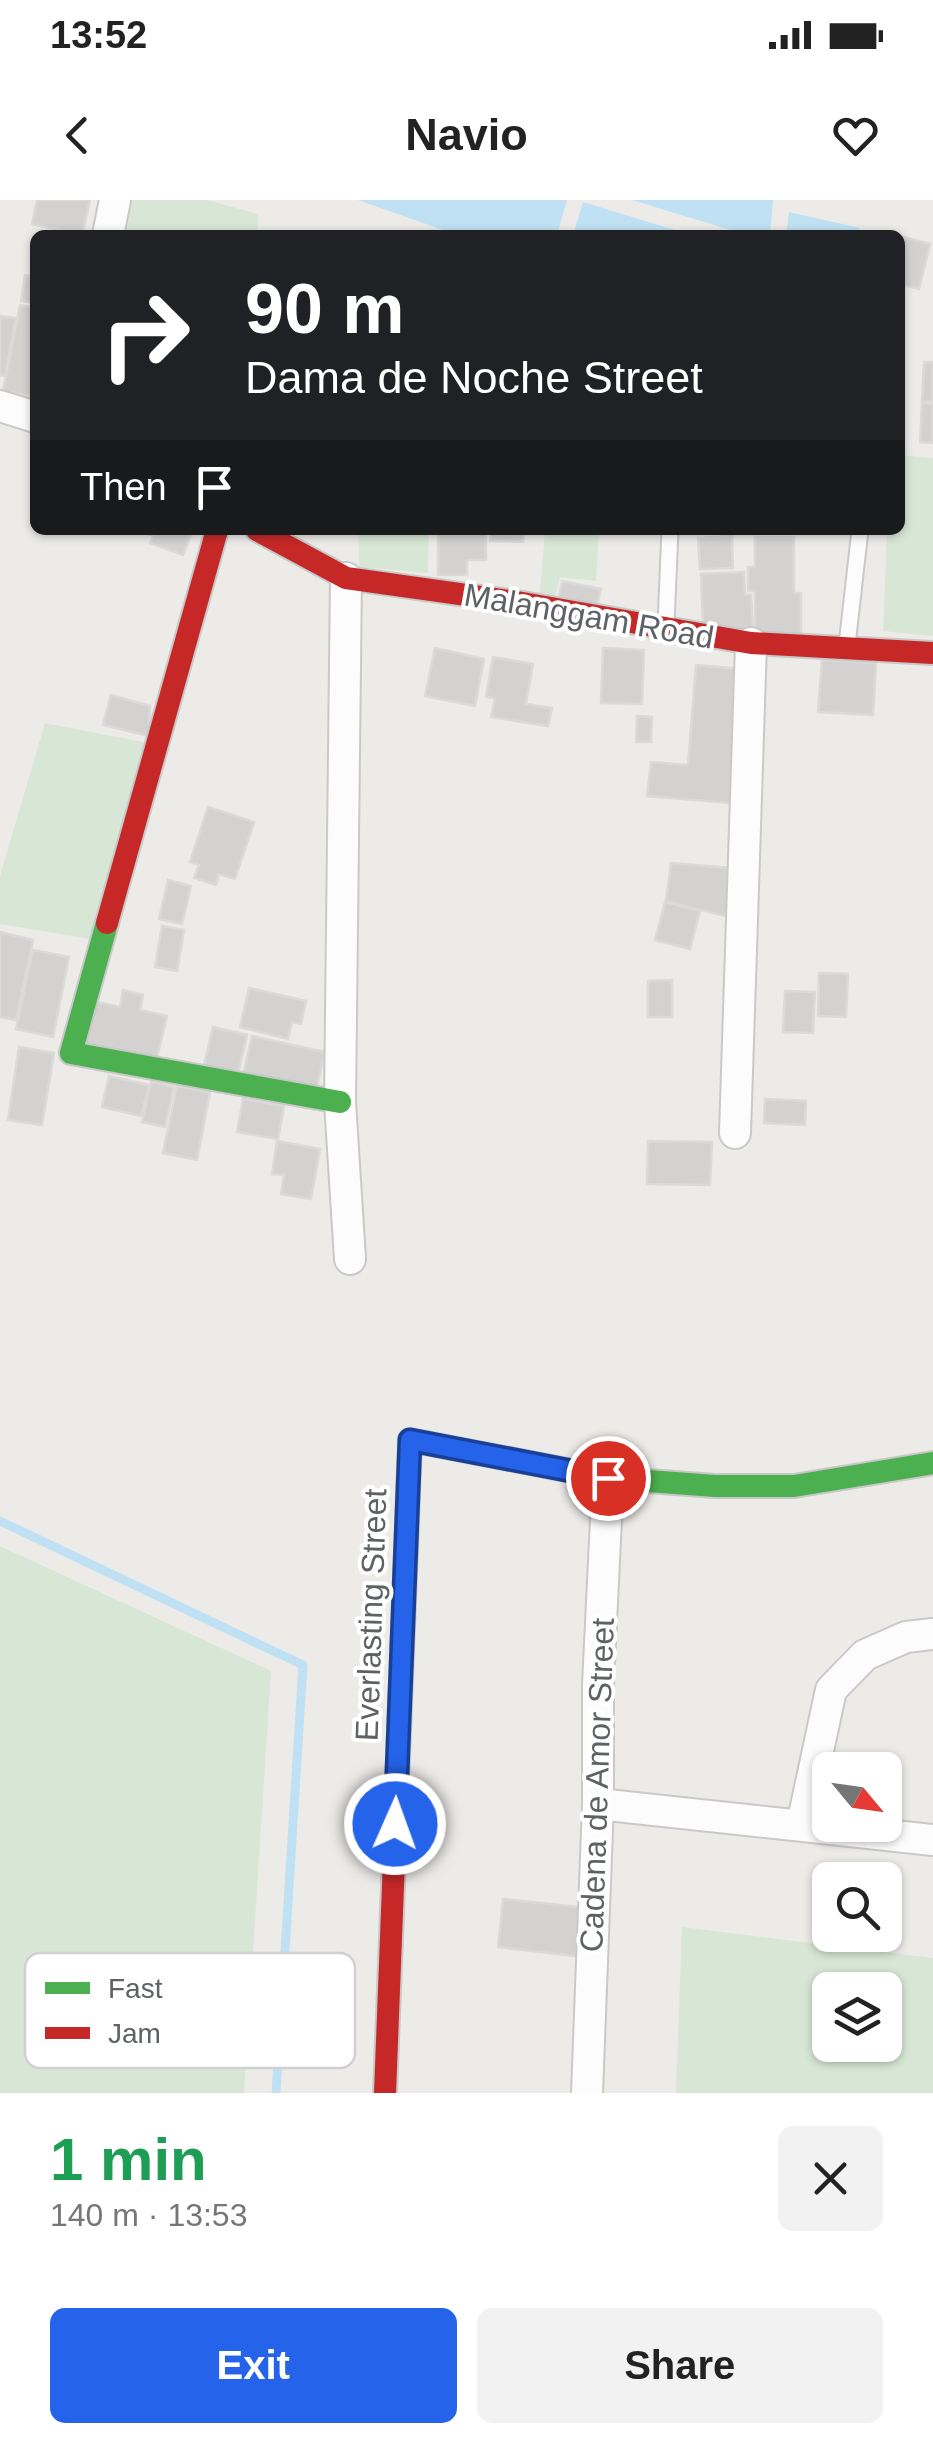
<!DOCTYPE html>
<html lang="en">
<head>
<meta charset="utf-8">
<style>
	:root { --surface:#fff; --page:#f2f2f2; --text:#222; --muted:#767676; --accent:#2563eb }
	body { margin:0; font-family:Arial,sans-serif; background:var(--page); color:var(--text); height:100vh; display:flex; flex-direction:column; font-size:38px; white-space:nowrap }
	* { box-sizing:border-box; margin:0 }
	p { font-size:32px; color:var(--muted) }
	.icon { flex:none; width:55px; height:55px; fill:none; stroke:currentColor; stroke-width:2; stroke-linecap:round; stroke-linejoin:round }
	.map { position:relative; height:1893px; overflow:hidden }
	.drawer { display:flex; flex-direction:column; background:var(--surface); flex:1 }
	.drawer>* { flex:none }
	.hud { position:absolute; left:30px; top:30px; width:875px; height:305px; border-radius:15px; box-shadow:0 2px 8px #0004; background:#202124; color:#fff; overflow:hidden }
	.needle { width:65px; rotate:119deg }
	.buttons { position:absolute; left:812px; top:1552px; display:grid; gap:20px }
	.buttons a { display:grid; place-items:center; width:90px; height:90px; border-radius:15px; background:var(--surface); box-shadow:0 2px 8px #0004; font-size:50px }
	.pin { position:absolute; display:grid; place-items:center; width:85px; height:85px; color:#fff; margin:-42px; border:5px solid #fff; border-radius:50%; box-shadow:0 2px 10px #0007 }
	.me { position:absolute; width:110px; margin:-55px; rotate:2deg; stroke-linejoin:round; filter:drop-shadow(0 0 8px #0008) }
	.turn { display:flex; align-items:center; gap:35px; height:210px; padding:0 50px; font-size:45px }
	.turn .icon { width:130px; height:130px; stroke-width:2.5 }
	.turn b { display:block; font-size:70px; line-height:85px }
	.then { display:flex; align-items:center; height:95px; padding:0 50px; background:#0003; gap:20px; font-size:38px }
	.round { display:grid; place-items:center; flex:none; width:105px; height:105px; border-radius:15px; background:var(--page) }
	.head { display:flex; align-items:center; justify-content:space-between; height:170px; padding:0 50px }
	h1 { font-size:60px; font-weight:600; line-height:75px; color:#1e9e55 }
	.button { display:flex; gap:20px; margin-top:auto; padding:20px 50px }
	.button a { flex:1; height:115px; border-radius:15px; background:var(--accent); color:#fff; font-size:40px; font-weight:600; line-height:115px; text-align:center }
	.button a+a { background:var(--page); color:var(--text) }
	.status { display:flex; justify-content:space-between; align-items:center; height:70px; padding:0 50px; background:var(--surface); direction:ltr }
	.status svg { height:28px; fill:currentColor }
	header { display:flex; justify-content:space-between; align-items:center; height:130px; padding:0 50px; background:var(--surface); font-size:45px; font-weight:600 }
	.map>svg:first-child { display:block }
</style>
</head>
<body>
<div class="status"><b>13:52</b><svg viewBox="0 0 49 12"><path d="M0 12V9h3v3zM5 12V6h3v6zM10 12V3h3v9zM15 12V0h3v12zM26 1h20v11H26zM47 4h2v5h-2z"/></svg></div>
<header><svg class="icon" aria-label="back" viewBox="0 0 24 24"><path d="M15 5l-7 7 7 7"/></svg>Navio<svg class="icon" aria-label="heart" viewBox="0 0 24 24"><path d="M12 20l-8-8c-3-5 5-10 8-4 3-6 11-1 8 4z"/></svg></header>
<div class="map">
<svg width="933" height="1893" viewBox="0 0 933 1893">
	<rect width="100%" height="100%" fill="#edebe8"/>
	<!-- green -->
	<g fill="#d8e7d5" fill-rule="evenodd">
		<polygon points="130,0 207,0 258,14 258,35 122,35"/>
		<polygon points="900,255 933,258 933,436 883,431 887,330 900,330"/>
		<polygon points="358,330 429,330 428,373 359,367"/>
		<polygon points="545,330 599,330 596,381 560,377 555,396 540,393"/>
		<polygon points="45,523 148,543 91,739 0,724 0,676"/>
		<polygon points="0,1346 271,1471 244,1893 0,1893"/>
		<path d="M 682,1727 L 933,1758 L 933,1893 L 676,1893 ZM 885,1790 L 885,1845 L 830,1845 L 830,1790 Z"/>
	</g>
	<!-- water -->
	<g fill="#c0e1f4">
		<polygon points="358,0 567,0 557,35 457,35"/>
		<polygon points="632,0 773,0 770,35 747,35"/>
		<polygon points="583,2 691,35 573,35"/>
		<polygon points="789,12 860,28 858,35 786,35"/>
	</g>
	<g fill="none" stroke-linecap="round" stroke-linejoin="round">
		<!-- stream -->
		<polyline stroke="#c0e1f4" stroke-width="9" points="0,1321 303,1465 276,1893"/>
	</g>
	<!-- building -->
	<g fill="#d4d2d1" stroke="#dcdad8" stroke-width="2.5">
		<polygon points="37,0 90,0 82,35 32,24"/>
		<polygon points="900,36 930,44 919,89 900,84"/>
		<polygon points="25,75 35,77 35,103 21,101"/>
		<polygon points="20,105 35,108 35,197 3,191"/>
		<polygon points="0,116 16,118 5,176 0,175"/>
		<polygon points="924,162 933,162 933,202 922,202"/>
		<polygon points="922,203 933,204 933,243 920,242"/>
		<polygon points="149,330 193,330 183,355 150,343 153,336 148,334"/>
		<polygon points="438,330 486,330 486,360 467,360 467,375 438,375"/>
		<polygon points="491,330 524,330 523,342 490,341"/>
		<polygon points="732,336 733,368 700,369 698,338"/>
		<polygon points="755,337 794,337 794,393 801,393 801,437 755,432 755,391 748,391 748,367 755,367"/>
		<polygon points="744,372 745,395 751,395 753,431 703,426 701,374"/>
		<polygon points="562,381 601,389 597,405 559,397"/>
		<polygon points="435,448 484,459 475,506 425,496"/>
		<polygon points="603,448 644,450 642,504 601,503"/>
		<polygon points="493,457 533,464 526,504 552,508 548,526 491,517 495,498 486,497"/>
		<polygon points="822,460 876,463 873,515 818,512"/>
		<polygon points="696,465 742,469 730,603 647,596 651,562 688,565"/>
		<polygon points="111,495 150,506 149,536 103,525"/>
		<polygon points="637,516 652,517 651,542 636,542"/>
		<polygon points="208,607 254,622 235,679 219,674 216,685 194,678 199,665 190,662"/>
		<polygon points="671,663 743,669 733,718 666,701"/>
		<polygon points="168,680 191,686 182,724 159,719"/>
		<polygon points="665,702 700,711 690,749 655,740"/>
		<polygon points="162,726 184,730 177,771 155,767"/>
		<polygon points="0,732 33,740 16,820 0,817"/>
		<polygon points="33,750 69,757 53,837 16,829"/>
		<polygon points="819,773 848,774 846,817 818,816"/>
		<polygon points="672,780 672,817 648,817 648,781"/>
		<polygon points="249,788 306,801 301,824 292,822 288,839 240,827"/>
		<polygon points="123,790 143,795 140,810 167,816 156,862 83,846 93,801 120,807"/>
		<polygon points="785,791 815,792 813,833 783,832"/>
		<polygon points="213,827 247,835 239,870 203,869"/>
		<polygon points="252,836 325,852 316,891 243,875"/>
		<polygon points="19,847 54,853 42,925 8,920"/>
		<polygon points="109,876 149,885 141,916 102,907"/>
		<polygon points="151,882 174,887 165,927 142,922"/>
		<polygon points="177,886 210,892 197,960 163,953"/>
		<polygon points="243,899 284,906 278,939 237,932"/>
		<polygon points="765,899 806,901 805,925 764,923"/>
		<polygon points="277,941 320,949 311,999 281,994 284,975 272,974"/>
		<polygon points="648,941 712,942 710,985 647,984"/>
		<polygon points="503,1699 581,1707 576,1756 498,1747"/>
	</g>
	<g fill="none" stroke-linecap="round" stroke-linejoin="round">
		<defs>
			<g id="lane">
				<polyline points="666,424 670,330"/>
				<polyline points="847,445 860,330"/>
			</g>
			<g id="street">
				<polyline points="108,35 115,0"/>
				<polyline points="0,206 35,217"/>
				<polyline points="346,378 340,902 350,1059"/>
				<polyline points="735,933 751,443"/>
				<polyline points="598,1604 933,1640"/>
				<polyline points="802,1625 831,1490 865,1455 906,1437 933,1434"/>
				<polyline points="587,1893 598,1604 598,1485 608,1278"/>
			</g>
			<g id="fast">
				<polyline points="107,723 71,853 340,902"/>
				<polyline points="406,1349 410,1240 608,1278 715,1286 794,1286 933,1263"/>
			</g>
			<g id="jam">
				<polyline points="257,330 346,378 517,402 751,443 933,453"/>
				<polyline points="107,723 217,330"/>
				<polyline points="385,1893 406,1349"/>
			</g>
		</defs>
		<!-- lane casing -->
		<use href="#lane" stroke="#c9c9c8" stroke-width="19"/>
		<!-- street casing -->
		<use href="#street" stroke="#c9c9c8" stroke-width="34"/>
		<!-- fast casing -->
		<use href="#fast" stroke="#c7c8c7" stroke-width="26"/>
		<!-- jam casing -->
		<use href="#jam" stroke="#c7c8c7" stroke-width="26"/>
		<!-- lane -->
		<use href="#lane" stroke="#fcfcfc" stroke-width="15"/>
		<!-- street -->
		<use href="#street" stroke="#fcfcfc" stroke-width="30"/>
		<!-- fast -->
		<use href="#fast" stroke="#4caf50" stroke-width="22"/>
		<!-- jam -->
		<use href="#jam" stroke="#c62828" stroke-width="22"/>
	</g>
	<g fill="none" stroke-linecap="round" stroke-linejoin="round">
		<defs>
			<polyline id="route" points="395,1624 410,1240 608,1278"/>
		</defs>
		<!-- route casing -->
		<use href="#route" stroke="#184099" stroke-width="25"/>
		<!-- route -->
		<use href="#route" stroke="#2563eb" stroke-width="18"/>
	</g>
	<g text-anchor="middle" stroke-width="8" stroke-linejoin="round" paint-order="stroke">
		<!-- street labels -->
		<g font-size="32" fill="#5e6265" stroke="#fff">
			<text transform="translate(589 416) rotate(10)" y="11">Malanggam Road</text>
			<text transform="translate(371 1415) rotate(-88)" y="11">Everlasting Street</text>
			<text transform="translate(597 1585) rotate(-88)" y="11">Cadena de Amor Street</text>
		</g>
	</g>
	<!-- legend -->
	<rect x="25" y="1753" width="330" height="115" rx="15" fill="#fff" stroke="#cfd0d1" stroke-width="2.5"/>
	<rect x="45" y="1782" width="45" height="12" fill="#4caf50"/>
	<rect x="45" y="1827" width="45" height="12" fill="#c62828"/>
	<g font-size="28" fill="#5e6265">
		<text x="108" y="1798">Fast</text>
		<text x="108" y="1843">Jam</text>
	</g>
</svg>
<div class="buttons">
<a><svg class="needle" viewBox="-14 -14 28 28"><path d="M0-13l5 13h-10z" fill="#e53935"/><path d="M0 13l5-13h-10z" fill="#767676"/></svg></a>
<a><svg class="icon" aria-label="search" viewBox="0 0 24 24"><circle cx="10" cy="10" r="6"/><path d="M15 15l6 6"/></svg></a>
<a><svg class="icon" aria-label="layers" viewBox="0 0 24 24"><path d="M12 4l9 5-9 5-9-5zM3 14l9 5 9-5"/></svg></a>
</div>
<div class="pin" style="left:608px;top:1278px;background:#d93025"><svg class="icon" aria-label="arrive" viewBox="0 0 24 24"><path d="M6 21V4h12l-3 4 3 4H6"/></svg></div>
<svg class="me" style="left:395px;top:1624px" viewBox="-20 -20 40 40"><circle r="17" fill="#2563eb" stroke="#fff" stroke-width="3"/><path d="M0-11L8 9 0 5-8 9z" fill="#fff"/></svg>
<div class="hud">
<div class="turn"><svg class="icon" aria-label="right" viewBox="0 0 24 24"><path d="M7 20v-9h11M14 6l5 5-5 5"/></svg><div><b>90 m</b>Dama de Noche Street</div></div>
<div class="then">Then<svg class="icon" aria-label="arrive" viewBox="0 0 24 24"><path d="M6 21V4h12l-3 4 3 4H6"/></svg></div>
</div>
</div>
<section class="drawer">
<div class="head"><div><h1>1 min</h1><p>140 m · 13:53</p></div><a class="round"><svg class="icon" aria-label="close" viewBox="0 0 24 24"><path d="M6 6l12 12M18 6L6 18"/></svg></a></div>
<div class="button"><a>Exit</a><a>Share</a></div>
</section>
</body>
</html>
